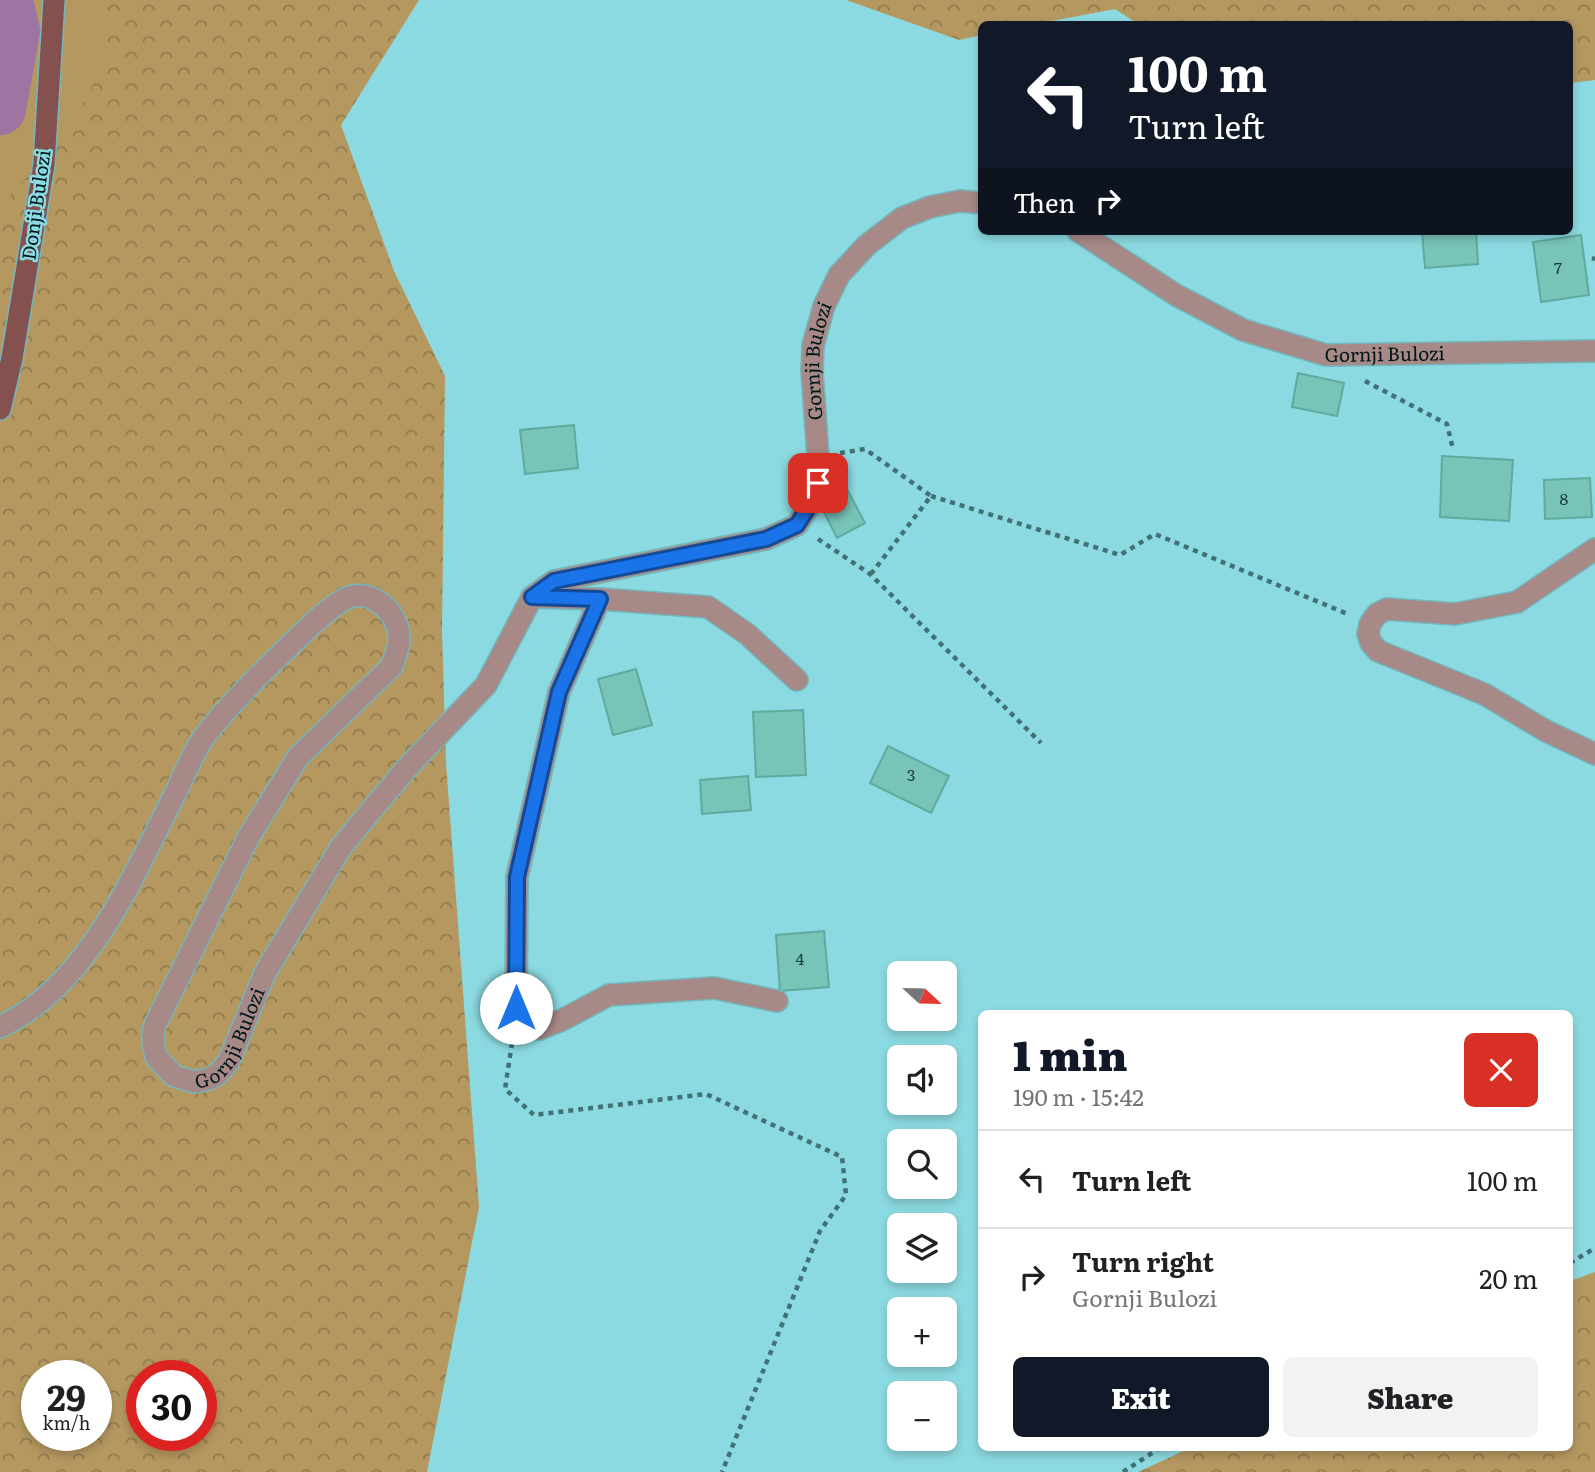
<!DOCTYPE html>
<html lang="en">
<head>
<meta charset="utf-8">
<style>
	:root { --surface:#fff; --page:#f2f2f2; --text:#202124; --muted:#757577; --line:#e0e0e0; --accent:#111827 }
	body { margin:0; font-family:Literata,serif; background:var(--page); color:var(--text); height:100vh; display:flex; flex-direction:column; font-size:26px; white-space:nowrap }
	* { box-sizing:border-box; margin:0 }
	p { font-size:23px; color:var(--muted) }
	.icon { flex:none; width:38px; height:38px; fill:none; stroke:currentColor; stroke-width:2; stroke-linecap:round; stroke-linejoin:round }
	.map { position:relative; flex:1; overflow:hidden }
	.sheet { position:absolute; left:978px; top:1010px; width:595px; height:441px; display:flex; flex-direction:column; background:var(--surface); border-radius:10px; box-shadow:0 4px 10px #0003 }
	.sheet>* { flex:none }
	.top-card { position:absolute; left:978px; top:21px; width:595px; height:214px; border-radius:10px; box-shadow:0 4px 10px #0003; background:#111827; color:#fff; overflow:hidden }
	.needle { width:46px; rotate:112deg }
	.buttons { position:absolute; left:887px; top:961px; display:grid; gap:14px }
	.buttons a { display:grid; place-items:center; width:70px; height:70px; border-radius:10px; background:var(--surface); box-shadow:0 4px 10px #0003; font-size:35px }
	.speed { position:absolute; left:21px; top:1360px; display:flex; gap:14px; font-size:35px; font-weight:700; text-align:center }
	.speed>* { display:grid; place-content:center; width:91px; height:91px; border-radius:50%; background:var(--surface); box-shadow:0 4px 10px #0003; line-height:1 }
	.speed small { font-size:18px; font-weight:400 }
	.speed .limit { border:10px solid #d22; background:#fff; color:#111 }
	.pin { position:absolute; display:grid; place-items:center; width:60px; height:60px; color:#fff; margin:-30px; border-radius:14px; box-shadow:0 4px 10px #0006 }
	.me { position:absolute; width:77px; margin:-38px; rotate:0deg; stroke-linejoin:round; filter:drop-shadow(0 0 5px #0008) }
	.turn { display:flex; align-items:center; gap:24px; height:147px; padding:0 35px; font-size:32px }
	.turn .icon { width:91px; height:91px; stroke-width:2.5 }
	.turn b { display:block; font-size:49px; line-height:60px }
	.then { display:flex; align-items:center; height:66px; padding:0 35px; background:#0003; gap:14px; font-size:26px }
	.round { display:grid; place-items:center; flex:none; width:74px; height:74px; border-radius:10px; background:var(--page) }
	.headline { display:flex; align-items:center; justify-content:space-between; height:119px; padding:0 35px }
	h1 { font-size:42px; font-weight:800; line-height:52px; color:var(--accent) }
	.action { display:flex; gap:14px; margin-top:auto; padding:14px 35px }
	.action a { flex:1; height:80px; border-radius:10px; background:var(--accent); color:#fff; font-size:28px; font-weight:800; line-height:80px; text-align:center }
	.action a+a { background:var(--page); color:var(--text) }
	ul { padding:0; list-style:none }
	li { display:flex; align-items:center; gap:21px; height:98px; padding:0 35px; border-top:2px solid var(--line) }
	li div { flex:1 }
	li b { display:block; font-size:26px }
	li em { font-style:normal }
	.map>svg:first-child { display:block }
</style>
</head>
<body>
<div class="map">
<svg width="1595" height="1472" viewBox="0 0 1595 1472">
	<defs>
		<pattern id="forest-crowns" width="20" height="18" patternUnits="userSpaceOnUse" patternTransform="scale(1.75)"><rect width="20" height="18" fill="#b59860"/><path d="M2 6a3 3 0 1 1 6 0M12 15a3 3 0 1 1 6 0" fill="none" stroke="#917b4e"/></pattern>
	</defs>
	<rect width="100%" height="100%" fill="#8cdae1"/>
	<!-- forest -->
	<g fill="url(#forest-crowns)" fill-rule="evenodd">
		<path d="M 0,0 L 419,0 L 341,125 L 394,271 L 445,376 L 442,632 L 446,763 L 479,1207 L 427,1472 L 0,1472 ZM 37,1376 L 96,1376 L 96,1435 L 37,1435 ZM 142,1376 L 201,1376 L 201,1435 L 142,1435 Z"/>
		<polygon points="846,0 1595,0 1595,80 1570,83 1570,24 1138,24 1115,9 1036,24 982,24 982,35 959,40"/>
		<polygon points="1595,1272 1595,1472 1138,1472 1192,1447 1570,1447 1570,1281"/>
	</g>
	<!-- park -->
	<path fill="#b59860" d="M 0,0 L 103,0 C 106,19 109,41 103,60 C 84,117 38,163 0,207 Z"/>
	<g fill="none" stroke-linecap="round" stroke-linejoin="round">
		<!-- river -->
		<polyline stroke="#9d74a2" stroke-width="52" points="0,109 14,31 7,0"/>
	</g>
	<!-- building -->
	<g fill="#79c4b8" stroke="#5faa9f" stroke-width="2">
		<polygon points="1422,231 1476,231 1478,264 1425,268"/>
		<polygon points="1581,235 1589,295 1541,302 1533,242"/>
		<polygon points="1298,373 1344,383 1337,416 1292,407"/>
		<polygon points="574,425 578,468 525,474 520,430"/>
		<polygon points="1442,456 1513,460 1509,521 1440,517"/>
		<polygon points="1590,478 1592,517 1545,519 1544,480"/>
		<polygon points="848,491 865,523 837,538 821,506"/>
		<polygon points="636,669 652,725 613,735 598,679"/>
		<polygon points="803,710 806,775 756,777 753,712"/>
		<polygon points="888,746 949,776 931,813 870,783"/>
		<polygon points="748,776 751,810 702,814 700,780"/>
		<polygon points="824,931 829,987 780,991 776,935"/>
	</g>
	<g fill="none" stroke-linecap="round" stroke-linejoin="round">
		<defs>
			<g id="minor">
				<path id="s1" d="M 1078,231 L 1176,295 L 1243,330 L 1326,355 L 1595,351"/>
				<polyline points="1595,549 1517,602 1455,614 1387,609 1377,614 1370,624 1368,634 1371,643 1378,651 1484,694 1546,731 1595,754"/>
				<polyline points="532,597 600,599 708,607 747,634 797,680"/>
				<polyline points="600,599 559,692 517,877 516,1008 530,1025 539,1029 562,1020 609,995 714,988 777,1001"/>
				<path id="s2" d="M 0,1027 C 90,984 132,877 175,794 C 184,776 192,754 204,737 C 226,708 253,681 279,656 C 300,636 319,615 343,600 C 367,585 398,610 399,636 C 400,647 395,656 392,666 L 298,757 L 248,838 L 154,1027 L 153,1042 L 156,1057 L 174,1076 L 195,1082 L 209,1079 L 218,1074 L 229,1061 L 265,973 L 341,847 L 405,770 L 486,685 L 532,597 L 554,581 L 766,539 L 797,525 L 809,506 L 818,483 L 818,457 L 812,371 L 813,345 L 824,306 L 839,275 L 867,245 L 902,218 L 930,207 L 960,201 L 982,203"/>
			</g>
			<polyline id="major" points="0,409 12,358 44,164 54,0"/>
		</defs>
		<!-- minor casing -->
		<use href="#minor" stroke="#73b7bd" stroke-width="24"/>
		<!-- major casing -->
		<use href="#major" stroke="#73b7bd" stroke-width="24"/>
		<!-- path -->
		<g stroke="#417175" stroke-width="4.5" stroke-dasharray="5 5" stroke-linecap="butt">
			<polyline points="1592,258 1595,259"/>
			<polyline points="1365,381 1447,424 1453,449"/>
			<polyline points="840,453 865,449 931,496 871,574"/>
			<polyline points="931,496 1120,555 1155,534 1350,615"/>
			<polyline points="818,539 870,574 1041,743"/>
			<polyline points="512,1043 505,1089 534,1115 706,1094 842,1157 846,1195 820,1231 722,1472"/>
			<polyline points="1570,1263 1595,1248"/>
			<polyline points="1123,1472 1161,1447"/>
		</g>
		<!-- minor -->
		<use href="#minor" stroke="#a78987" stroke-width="21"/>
		<!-- major -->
		<use href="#major" stroke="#85514f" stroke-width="21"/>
	</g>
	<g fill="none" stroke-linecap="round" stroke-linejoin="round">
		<defs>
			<polyline id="route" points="516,1008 517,877 559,692 600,599 532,597 554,581 766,539 797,525 809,506 818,483"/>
		</defs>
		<!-- route casing -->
		<use href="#route" stroke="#114b97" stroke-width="18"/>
		<!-- route -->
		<use href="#route" stroke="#1a73e8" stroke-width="12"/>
	</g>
	<g text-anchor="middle" stroke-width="5" stroke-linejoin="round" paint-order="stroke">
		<!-- number labels -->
		<g font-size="16" fill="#1e4240">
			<text x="1558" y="274">7</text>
			<text x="1564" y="505">8</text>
			<text x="911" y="781">3</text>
			<text x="800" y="965">4</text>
		</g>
		<!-- street labels -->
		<g font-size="19" fill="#001618" stroke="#8cdae1">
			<text transform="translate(36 205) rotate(-82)" y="7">Donji Bulozi</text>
			<text dy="7" stroke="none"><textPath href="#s1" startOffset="338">Gornji Bulozi</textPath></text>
			<text dy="7" stroke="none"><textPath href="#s2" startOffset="2230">Gornji Bulozi</textPath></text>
			<text dy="7" stroke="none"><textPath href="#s2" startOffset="1242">Gornji Bulozi</textPath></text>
		</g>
	</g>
</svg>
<div class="buttons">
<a><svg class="needle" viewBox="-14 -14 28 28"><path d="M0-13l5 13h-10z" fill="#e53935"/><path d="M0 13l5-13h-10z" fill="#757577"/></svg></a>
<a><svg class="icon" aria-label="sound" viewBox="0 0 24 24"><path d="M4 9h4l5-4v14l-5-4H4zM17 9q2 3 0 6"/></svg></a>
<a><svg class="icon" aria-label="search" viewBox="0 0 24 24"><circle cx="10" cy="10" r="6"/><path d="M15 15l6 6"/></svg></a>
<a><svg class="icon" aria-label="layers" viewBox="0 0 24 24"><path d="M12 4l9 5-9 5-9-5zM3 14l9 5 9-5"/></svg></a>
<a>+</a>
<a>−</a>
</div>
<div class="speed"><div>29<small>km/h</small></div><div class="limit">30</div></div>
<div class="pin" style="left:818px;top:483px;background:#d93025"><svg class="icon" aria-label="arrive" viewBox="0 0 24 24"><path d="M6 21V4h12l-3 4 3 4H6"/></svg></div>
<svg class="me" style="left:516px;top:1008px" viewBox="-20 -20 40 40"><circle r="19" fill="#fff"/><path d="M0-13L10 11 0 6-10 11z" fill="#1a73e8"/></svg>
<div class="top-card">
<div class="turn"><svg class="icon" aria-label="left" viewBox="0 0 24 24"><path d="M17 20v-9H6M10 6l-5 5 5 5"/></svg><div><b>100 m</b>Turn left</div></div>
<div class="then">Then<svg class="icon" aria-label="right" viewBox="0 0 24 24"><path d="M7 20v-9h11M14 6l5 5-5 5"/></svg></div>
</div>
<section class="sheet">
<div class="headline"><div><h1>1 min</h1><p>190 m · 15:42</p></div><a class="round" style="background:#d93025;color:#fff"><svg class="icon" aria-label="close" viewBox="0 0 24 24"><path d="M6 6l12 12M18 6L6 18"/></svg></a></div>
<ul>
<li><svg class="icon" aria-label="left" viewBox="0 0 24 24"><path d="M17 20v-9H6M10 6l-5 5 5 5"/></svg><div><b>Turn left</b></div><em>100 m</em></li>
<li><svg class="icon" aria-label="right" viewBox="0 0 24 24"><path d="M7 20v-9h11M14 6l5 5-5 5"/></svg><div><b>Turn right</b><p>Gornji Bulozi</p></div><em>20 m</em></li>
</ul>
<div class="action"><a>Exit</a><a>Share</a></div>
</section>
</div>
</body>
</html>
